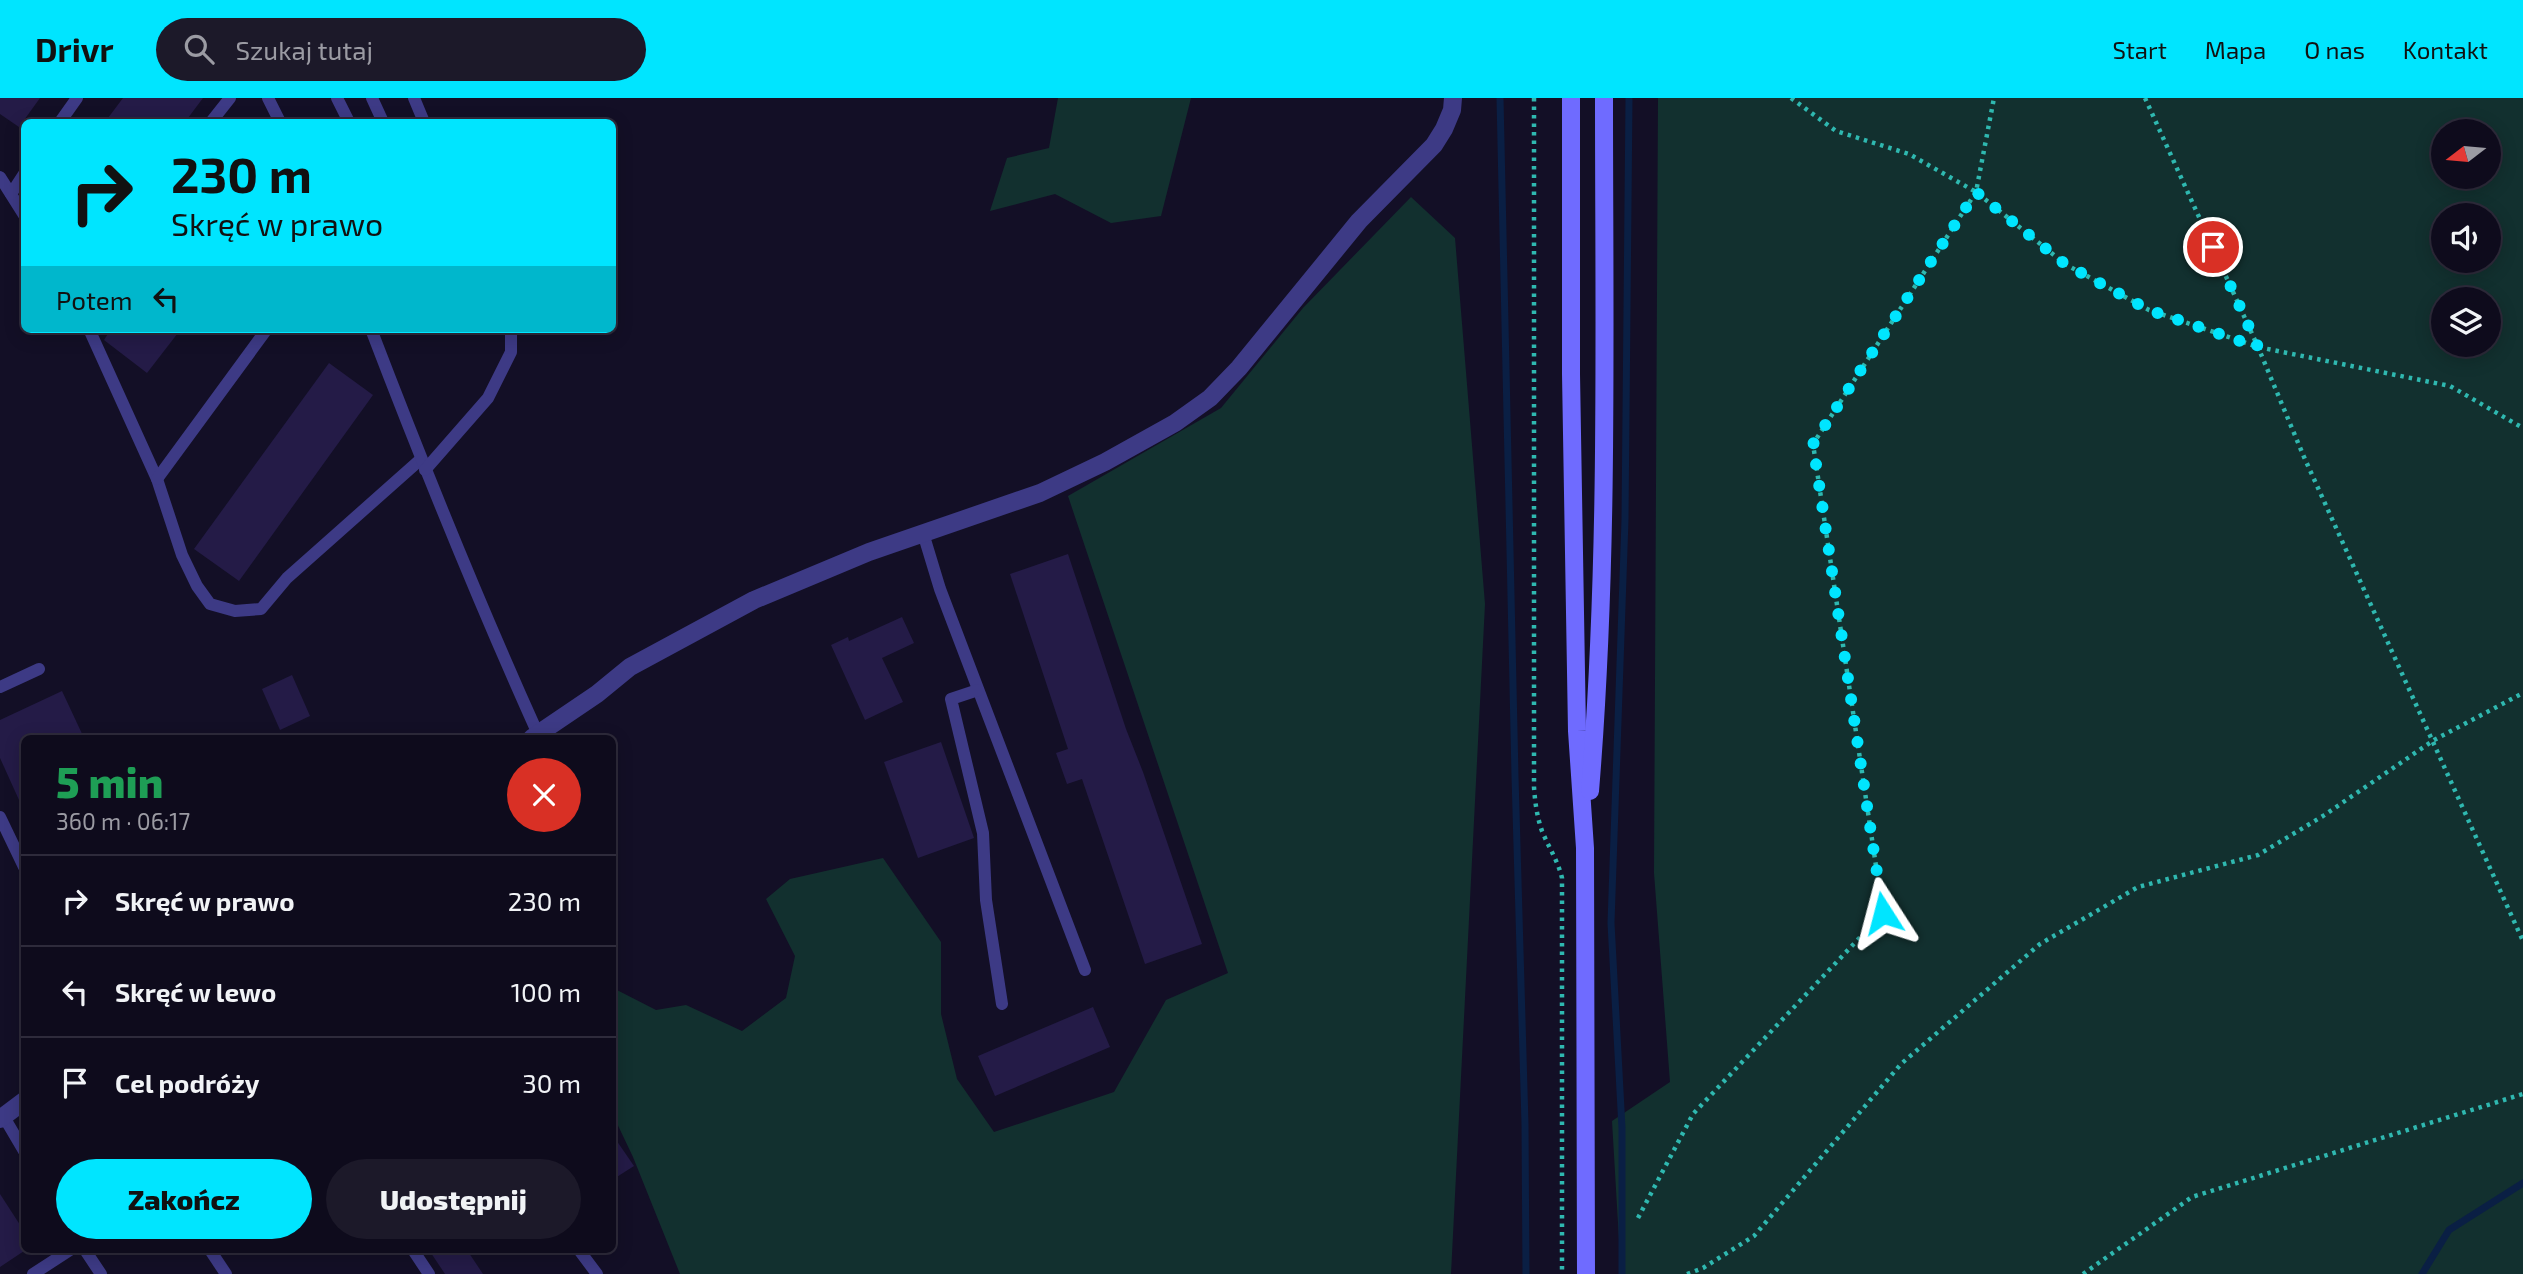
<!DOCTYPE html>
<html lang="pl">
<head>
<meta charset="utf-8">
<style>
	:root { --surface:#0e0b1c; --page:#1c1929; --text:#f1f3f6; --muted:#9b9ba3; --line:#2e2b3b; --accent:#00e5ff }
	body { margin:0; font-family:"Exo 2",sans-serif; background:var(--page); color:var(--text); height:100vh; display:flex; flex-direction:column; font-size:26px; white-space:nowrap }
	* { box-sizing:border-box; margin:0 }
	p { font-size:23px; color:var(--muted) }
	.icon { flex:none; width:38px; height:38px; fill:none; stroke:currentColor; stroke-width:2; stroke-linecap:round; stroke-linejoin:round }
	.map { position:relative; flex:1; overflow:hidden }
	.details { position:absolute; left:21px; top:637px; width:595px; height:518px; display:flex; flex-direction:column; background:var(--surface); border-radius:10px; box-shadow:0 4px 18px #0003,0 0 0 2px var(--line) }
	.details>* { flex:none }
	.guide { position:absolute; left:21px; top:21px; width:595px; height:214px; border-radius:10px; box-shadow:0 4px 18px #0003,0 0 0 2px var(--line); background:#00e5ff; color:#111; overflow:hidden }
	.needle { width:46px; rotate:254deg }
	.fabs { position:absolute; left:2431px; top:21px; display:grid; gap:14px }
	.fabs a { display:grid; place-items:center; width:70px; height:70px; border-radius:50%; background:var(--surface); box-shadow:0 4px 18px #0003,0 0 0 2px var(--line); font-size:35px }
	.pin { position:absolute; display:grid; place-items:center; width:60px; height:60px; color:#fff; margin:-30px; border:4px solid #fff; border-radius:50%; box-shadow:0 2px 7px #0007 }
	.me { position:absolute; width:77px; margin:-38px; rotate:351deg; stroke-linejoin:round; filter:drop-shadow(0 0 5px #0008) }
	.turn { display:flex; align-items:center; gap:24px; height:147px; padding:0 35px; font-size:32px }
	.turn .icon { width:91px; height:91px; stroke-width:2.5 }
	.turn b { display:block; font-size:49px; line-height:60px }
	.then { display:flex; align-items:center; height:66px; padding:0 35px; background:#0003; gap:14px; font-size:26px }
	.round { display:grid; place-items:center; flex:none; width:74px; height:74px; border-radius:37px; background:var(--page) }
	.overview { display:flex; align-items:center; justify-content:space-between; height:119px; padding:0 35px }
	h1 { font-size:42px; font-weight:800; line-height:52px; color:#1e9e55 }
	.cta { display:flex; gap:14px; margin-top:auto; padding:14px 35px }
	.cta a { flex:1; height:80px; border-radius:42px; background:var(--accent); color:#111; font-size:28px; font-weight:800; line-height:80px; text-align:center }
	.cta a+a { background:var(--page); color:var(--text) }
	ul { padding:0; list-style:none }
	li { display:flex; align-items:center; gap:21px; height:91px; padding:0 35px; border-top:2px solid var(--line) }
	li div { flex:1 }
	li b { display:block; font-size:26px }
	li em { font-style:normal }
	header { display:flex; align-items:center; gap:42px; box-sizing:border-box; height:98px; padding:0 35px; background:var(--accent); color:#111 }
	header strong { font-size:33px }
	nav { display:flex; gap:38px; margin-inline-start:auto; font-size:24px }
	.search { width:490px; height:63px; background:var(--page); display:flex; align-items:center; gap:18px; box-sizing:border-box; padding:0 24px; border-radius:38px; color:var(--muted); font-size:26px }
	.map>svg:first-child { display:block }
</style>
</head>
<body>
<header>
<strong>Drivr</strong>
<div class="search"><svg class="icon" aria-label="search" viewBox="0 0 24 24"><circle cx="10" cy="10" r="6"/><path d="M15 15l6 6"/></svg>Szukaj tutaj</div>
<nav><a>Start</a><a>Mapa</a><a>O nas</a><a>Kontakt</a></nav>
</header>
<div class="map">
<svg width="2523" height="1176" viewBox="0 0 2523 1176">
	<rect width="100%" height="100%" fill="#130f26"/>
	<!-- green -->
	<g fill="#12302f" fill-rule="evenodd">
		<polygon points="1058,0 1191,0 1161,118 1111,125 1055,96 990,113 1007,60 1049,50"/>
		<path d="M 1658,0 L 2523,0 L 2523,1176 L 1621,1176 L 1612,1023 L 1670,984 L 1654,775 ZM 2488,33 L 2488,79 L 2443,79 L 2443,33 ZM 2443,117 L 2488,117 L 2488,163 L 2443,163 ZM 2488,201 L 2488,247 L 2443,247 L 2443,201 Z"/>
		<polygon points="1411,99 1455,140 1485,506 1451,1176 680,1176 633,1059 613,1017 613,890 656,912 686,907 742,933 786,900 795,858 766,801 790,781 883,760 941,844 941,916 957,981 994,1034 1114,994 1166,902 1228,875 1068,398 1221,310 1303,210"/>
	</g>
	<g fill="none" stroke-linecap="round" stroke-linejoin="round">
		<!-- stream -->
		<g stroke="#0a1f44" stroke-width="7">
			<polyline points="1500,0 1515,678 1525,1026 1526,1176"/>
			<polyline points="1622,1176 1622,1030 1611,825 1625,422 1629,0"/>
			<polyline points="2422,1176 2449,1132 2523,1085"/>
		</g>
	</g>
	<!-- building -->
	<g fill="#241b47">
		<polygon points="0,0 40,0 19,29 0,16"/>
		<polygon points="123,0 203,0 185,24 105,24"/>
		<polygon points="111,231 181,231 147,275 104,242"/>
		<polygon points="329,265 373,297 239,483 194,451"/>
		<polygon points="1068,456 1126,631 1143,674 1202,846 1145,866 1082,681 1067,686 1056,655 1068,651 1010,476"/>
		<polygon points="902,519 914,545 882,560 903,604 865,622 831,547 848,539 849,543"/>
		<polygon points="292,577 310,618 280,632 262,591"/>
		<polygon points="62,593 84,640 24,640 24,713 0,660 0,622"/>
		<polygon points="941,644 974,740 918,760 884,664"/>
		<polygon points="1093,909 1110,949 995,998 978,958"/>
		<polygon points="612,1036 634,1068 612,1082"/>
		<polygon points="0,1096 24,1133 24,1153 0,1169"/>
		<polygon points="429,1152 467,1152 483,1176 445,1176"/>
	</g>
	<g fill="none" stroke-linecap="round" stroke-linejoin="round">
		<!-- path -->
		<g stroke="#2fb8b0" stroke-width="4.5" stroke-dasharray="3.5 5" stroke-linecap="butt">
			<path d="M 1534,0 L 1534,689 C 1535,704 1537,719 1542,733 C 1549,750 1558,763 1562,780 L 1562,1176"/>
			<polyline points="1791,0 1836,33 1909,56 1976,94 2065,166 2149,212 2258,249 2450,288 2523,330"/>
			<polyline points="2145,0 2258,249 2304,359 2523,843"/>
			<polyline points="1638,1120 1693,1016 1883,815 1813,346 1976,94 1994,0"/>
			<polyline points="1687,1176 1703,1170 1754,1138 1901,966 2040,846 2138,789 2258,757 2323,718 2434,642 2523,595"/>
			<polyline points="2083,1176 2192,1099 2523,996"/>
		</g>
		<!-- lane -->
		<g stroke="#3d3a85" stroke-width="12">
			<polyline points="268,0 280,24"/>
			<polyline points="337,0 349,24"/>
			<polyline points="372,0 383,24"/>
			<polyline points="414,0 424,24"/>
			<polyline points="60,24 77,0"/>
			<polyline points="211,24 230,0"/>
			<polyline points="0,79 24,117"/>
			<polyline points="11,96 24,76"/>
			<polyline points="89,231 157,381 182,457 197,488 210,506 235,513 261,511 287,480 421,361"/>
			<path d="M 371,231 C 423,367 478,503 538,636"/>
			<polyline points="425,372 488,300 511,254 511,231"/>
			<polyline points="157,381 267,231"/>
			<polyline points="923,435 940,491 1085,872"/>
			<polyline points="0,589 39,571"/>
			<polyline points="978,592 951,601 983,735 986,802 1002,906"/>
			<polyline points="0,719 24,769"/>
			<polyline points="4,1019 24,1053"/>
			<polyline points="85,1152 101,1176"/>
			<polyline points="210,1152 226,1176"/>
			<polyline points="413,1152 429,1176"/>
			<polyline points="579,1152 597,1176"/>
			<polyline points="33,1176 70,1152"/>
		</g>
		<!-- street -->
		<g stroke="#3d3a85" stroke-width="18">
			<polyline points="532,640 597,596 630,569 754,502 869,454 1040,395 1105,364 1175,325 1210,300 1239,270 1359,123 1434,47 1444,31 1452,12 1453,0"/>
			<polyline points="0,1021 24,1003"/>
		</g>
		<!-- secondary -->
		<g stroke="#6f6bff" stroke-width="18">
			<polyline points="1571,0 1571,276 1577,633 1585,750 1586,1176"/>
			<path d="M 1590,693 C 1609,462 1604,231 1604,0"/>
		</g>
	</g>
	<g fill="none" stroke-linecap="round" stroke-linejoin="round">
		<!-- route -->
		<polyline stroke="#00e5ff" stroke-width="12" stroke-dasharray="0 21.6" points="1883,815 1813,346 1976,94 2065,166 2149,212 2258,249 2213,149"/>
	</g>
</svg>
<div class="fabs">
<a><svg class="needle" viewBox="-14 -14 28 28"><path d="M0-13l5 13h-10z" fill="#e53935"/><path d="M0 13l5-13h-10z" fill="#9b9ba3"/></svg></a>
<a><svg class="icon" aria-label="sound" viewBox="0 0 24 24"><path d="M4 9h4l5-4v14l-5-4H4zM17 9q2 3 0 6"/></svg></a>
<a><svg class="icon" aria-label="layers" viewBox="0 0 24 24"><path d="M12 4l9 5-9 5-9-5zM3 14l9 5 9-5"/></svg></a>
</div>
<div class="pin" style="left:2213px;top:149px;background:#d93025"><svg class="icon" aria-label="arrive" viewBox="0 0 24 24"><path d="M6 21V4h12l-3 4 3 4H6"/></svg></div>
<svg class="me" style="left:1883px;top:815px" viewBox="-20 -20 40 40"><path d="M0-17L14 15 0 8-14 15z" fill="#00e5ff" stroke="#fff" stroke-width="4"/></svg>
<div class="guide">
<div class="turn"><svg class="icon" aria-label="right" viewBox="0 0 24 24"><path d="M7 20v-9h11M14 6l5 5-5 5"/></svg><div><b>230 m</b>Skręć w prawo</div></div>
<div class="then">Potem<svg class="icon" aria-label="left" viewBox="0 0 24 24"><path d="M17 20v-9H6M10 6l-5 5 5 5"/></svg></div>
</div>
<section class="details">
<div class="overview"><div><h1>5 min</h1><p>360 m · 06:17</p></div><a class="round" style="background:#d93025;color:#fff"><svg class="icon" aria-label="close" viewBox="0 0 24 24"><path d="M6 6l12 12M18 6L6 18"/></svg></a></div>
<ul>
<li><svg class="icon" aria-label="right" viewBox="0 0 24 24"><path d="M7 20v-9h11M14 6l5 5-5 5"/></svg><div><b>Skręć w prawo</b></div><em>230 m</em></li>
<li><svg class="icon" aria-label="left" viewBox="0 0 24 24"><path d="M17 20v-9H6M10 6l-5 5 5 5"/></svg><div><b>Skręć w lewo</b></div><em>100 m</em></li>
<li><svg class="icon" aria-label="arrive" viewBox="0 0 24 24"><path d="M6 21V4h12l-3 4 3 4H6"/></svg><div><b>Cel podróży</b></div><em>30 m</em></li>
</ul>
<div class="cta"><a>Zakończ</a><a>Udostępnij</a></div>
</section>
</div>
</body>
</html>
